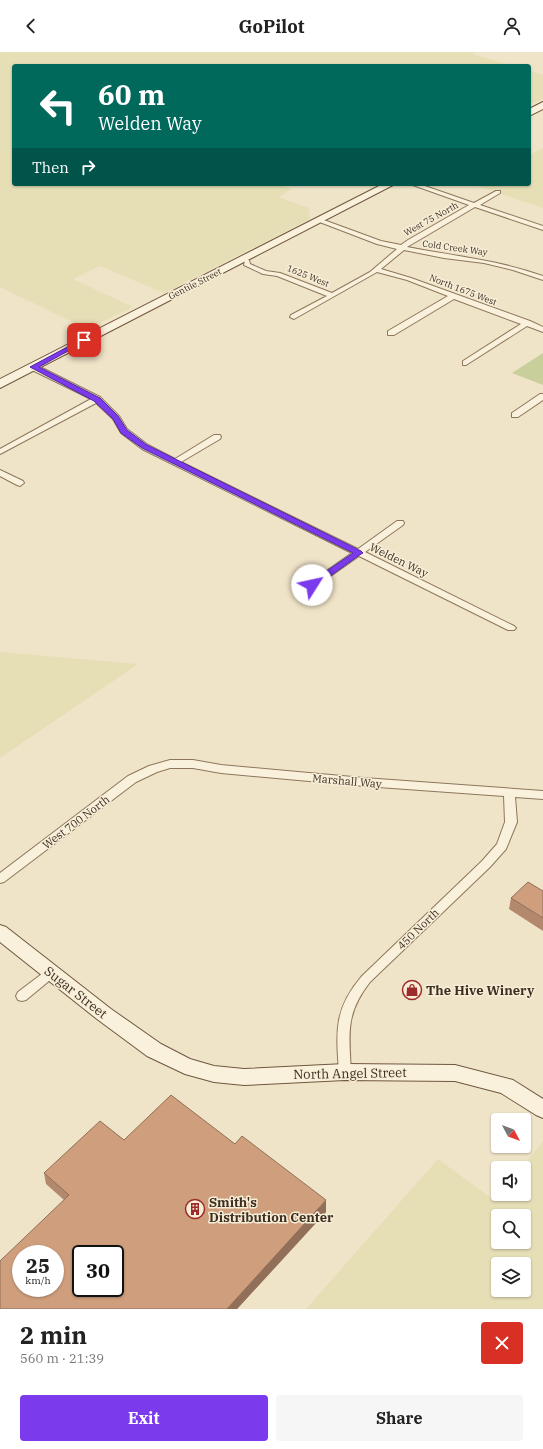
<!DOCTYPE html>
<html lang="en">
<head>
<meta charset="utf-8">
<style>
	:root { --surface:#fff; --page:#f6f6f6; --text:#222; --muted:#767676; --accent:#7c3aed }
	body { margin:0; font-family:"IBM Plex Serif",serif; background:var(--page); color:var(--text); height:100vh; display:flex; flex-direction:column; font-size:15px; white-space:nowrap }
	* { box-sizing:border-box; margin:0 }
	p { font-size:13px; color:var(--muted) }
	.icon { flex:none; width:22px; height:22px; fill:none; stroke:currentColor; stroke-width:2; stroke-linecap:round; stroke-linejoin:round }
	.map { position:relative; height:1257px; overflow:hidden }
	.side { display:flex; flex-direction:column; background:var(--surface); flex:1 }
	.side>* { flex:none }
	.guide { position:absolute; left:12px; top:12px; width:519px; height:122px; border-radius:4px; box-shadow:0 1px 3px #0004; background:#00695c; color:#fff; overflow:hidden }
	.needle { width:26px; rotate:131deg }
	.controls { position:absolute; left:491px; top:1061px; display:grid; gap:8px }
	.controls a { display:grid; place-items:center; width:40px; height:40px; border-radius:4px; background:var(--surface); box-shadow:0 1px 3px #0004; font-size:20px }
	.speed { position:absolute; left:12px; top:1193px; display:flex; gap:8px; font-size:20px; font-weight:700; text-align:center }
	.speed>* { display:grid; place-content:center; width:52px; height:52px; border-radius:50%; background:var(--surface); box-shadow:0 1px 3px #0004; line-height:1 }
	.speed small { font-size:10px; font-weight:400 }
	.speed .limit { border:2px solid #111; border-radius:6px; background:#fff; color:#111 }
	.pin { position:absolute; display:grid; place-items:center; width:34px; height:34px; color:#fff; margin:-17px; border-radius:8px; box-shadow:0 2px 6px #0006 }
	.me { position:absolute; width:44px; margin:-22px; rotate:55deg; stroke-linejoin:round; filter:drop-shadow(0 0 3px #0008) }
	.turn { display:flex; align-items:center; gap:14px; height:84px; padding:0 20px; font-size:18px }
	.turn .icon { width:52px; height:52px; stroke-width:2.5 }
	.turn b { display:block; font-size:28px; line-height:34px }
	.then { display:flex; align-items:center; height:38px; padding:0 20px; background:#0003; gap:8px; font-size:15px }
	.round { display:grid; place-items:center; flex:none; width:42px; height:42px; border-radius:4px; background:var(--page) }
	.overview { display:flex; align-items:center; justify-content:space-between; height:68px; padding:0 20px }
	h1 { font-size:24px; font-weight:700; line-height:30px }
	.primary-button { display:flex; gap:8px; margin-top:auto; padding:8px 20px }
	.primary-button a { flex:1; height:46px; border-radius:4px; background:var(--accent); color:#fff; font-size:16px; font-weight:700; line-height:46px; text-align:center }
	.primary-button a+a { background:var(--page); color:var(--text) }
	header { display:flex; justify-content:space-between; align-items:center; height:52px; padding:0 20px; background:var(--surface); font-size:18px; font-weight:700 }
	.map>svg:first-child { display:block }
</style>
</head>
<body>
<header><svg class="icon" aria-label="back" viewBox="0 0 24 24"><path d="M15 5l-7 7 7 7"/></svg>GoPilot<svg class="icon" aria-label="person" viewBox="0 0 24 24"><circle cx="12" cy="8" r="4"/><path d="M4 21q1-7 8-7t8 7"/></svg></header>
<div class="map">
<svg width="543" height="1257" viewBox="0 0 543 1257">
	<rect width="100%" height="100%" fill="#f0e4c8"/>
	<!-- farmland -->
	<g fill="#e6deb5" fill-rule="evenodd">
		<polygon points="0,0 475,0 472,2 513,14 14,14 14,132 277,132 292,137 278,145 309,156 310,167 164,241 100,214 73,227 133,255 87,277 0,235"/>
		<polygon points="529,19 543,23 543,47 529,53"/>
		<polygon points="543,96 543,156 474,133 529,132 529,103"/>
		<polygon points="0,600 138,612 0,706"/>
		<path d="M 543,1089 L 543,1257 L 306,1257 L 438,1107 L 494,1148 L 499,1142 L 524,1142 L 524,1116 L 521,1116 ZM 498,1164 L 524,1164 L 524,1190 L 498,1190 ZM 498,1212 L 524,1212 L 524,1238 L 498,1238 Z"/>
	</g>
	<!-- green -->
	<polygon fill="#c9cf9b" points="543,301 543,333 512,321"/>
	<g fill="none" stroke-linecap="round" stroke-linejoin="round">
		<defs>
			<g id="street">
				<path d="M 410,132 L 419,132 L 474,151 L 496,139 L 500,139 L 500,141 L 480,153 L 543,174 L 543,178 L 475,155 L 407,195 C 454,204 498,208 543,224 L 543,228 L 513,218 L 484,211 L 444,206 L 404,198 L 381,217 L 411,226 L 530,269 L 543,275 L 543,280 L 527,274 L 466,313 L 463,313 L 463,309 L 521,272 L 454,247 L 394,283 L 388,283 L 388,279 L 448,244 L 407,228 L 377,220 L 294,267 L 290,265 L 291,263 L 327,244 L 277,224 L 263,222 L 244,213 L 245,208 L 249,208 L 250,212 L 266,219 L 280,221 L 332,241 L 370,220 L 397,197 L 377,192 L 317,169 L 317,167 L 321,167 L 381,189 L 401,193 L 408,188 L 469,153 Z"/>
				<polygon points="30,313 36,313 100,345 119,364 127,377 148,393 175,407 214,383 220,383 221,385 220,387 181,410 358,497 397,469 403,469 404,471 403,473 365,500 514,574 516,576 514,578 508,578 359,504 315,535 309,535 307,533 309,531 352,501 142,397 121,381 113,367 96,351 0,402 0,397 91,347 30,317"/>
				<polygon points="540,342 543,342 543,348 518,365 512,365 512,361"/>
				<polygon points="0,418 23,429 24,431 20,434 17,433 0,424"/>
				<path d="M 170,708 L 193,708 L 221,713 L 364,726 L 543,739 L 543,747 L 515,745 L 517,770 L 506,797 L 490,815 L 370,930 C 345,962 349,982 351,1020 L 350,1024 L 345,1025 L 340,1024 L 339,1020 C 336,978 334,957 362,924 L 482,809 L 497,792 L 505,770 L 504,744 L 364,734 L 221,721 L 193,716 L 170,716 L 157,720 L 136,730 L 4,830 L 0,831 L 0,821 L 128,724 L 149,714 Z"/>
				<polygon points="51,916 55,918 57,921 55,924 26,948 22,949 18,948 16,944 18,940 47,918"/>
			</g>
			<g id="secondary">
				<polygon points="543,50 543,57 529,64 529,57"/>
				<polygon points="383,132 395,132 0,336 0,327"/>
				<polygon points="0,873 6,875 111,957 161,992 190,1007 214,1014 244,1017 345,1012 455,1013 513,1028 543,1047 543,1066 536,1063 501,1041 455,1029 345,1028 244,1033 214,1030 185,1022 147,1004 97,967 0,890"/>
			</g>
		</defs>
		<!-- street casing -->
		<use href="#street" stroke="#8d765c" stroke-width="2"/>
		<!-- secondary casing -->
		<use href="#secondary" stroke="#6f573f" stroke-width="2"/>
		<!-- street -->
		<use href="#street" fill="#faf1dc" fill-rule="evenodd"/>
		<!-- secondary -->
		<use href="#secondary" fill="#faf1dc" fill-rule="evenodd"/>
	</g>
	<!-- wall -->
	<g fill="#b2896c">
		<polygon points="543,839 543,879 509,857 511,846"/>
		<polygon points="124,1088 235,1092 326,1160 237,1257 0,1257 64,1148 46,1132 44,1121"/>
	</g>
	<!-- shaded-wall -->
	<polygon fill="#916f58" points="326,1148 326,1160 237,1257 227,1257"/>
	<!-- building -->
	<g fill="#cf9f7d" stroke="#916f58" fill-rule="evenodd">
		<polygon points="528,830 543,839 543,866 511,846"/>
		<path d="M 171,1043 L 235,1092 L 242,1084 L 326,1148 L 227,1257 L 0,1257 L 0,1209 L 69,1143 L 44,1121 L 100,1069 L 124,1088 ZM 21,1202 L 55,1202 L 55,1236 L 21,1236 ZM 81,1202 L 115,1202 L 115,1236 L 81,1236 Z"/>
	</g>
	<!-- route -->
	<polygon fill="#7c3aed" stroke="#51269a" points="82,287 88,288 39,315 100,346 118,364 127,378 147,393 361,499 363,501 361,502 315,535 309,535 308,533 309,531 353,501 142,396 121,381 113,367 94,349 30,315"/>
	<!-- icons -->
	<defs>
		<symbol id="shop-ring" viewBox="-11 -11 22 22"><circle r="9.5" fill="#f7eed8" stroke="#9e2a2b" stroke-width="1.5"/><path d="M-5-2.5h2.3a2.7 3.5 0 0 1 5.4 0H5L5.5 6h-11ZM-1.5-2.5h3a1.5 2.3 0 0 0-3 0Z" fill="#9e2a2b"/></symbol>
		<symbol id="building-ring" viewBox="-11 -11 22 22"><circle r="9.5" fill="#f7eed8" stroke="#9e2a2b" stroke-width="1.5"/><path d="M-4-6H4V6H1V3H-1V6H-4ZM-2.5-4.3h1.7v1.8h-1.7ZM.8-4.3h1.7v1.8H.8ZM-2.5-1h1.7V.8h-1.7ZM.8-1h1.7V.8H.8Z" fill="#9e2a2b"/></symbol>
	</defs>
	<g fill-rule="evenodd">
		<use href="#shop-ring" x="401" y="927" width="22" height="22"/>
		<use href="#building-ring" x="184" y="1146" width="22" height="22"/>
	</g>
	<g text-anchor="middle" stroke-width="3" stroke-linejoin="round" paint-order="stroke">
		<!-- far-street labels -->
		<g font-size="9" fill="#3d2e20" stroke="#f7eed8">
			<text transform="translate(431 167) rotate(-29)" y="3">West 75 North</text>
			<text transform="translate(455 196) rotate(8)" y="3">Cold Creek Way</text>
			<text transform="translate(308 224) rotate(22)" y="3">1625 West</text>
			<text transform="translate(195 232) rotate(-27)" y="3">Gentile Street</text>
			<text transform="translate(463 238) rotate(21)" y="3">North 1675 West</text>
		</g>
		<!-- street labels -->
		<g font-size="11" fill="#3d2e20" stroke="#f7eed8">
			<text transform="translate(399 508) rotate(26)" y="4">Welden Way</text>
			<text transform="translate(347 729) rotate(5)" y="4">Marshall Way</text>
			<text transform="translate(76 770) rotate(-37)" y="4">West 700 North</text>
			<text transform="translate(418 877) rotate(-44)" y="4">450 North</text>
		</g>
		<!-- near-poi labels -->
		<g font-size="13" font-weight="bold" fill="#3d2e20" stroke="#f7eed8" text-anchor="start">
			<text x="426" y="943">The Hive Winery</text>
			<text x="209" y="1155">Smith's<tspan x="209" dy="15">Distribution Center</tspan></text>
		</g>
		<!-- near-street labels -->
		<g font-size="13" fill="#3d2e20" stroke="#f7eed8">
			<text transform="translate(76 940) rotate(38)" y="5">Sugar Street</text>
			<text transform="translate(350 1021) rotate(-1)" y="5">North Angel Street</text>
		</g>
	</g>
</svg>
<div class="controls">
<a><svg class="needle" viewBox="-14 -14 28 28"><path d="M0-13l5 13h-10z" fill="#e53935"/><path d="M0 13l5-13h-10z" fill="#767676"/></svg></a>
<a><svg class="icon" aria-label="sound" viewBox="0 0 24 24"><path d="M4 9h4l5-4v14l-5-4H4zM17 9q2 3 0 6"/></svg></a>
<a><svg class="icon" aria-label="search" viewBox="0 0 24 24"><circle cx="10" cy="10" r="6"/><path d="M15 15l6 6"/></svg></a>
<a><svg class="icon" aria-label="layers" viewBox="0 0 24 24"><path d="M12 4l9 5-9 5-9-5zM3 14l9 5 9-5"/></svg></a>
</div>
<div class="speed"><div>25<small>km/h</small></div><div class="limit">30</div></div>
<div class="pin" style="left:84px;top:288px;background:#d93025"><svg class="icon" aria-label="arrive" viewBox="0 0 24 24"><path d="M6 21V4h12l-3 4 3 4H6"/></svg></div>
<svg class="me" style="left:312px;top:533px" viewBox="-20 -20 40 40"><circle r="19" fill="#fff"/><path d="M0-13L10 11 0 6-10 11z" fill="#7c3aed"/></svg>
<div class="guide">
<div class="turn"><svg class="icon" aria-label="left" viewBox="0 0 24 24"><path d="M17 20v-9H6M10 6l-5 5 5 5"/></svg><div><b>60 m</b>Welden Way</div></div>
<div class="then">Then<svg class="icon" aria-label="right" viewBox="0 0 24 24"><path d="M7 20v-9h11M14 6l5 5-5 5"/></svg></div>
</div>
</div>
<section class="side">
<div class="overview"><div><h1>2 min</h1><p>560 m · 21:39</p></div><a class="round" style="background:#d93025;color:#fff"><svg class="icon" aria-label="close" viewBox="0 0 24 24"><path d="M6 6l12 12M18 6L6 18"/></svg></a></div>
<div class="primary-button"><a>Exit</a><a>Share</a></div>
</section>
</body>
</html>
